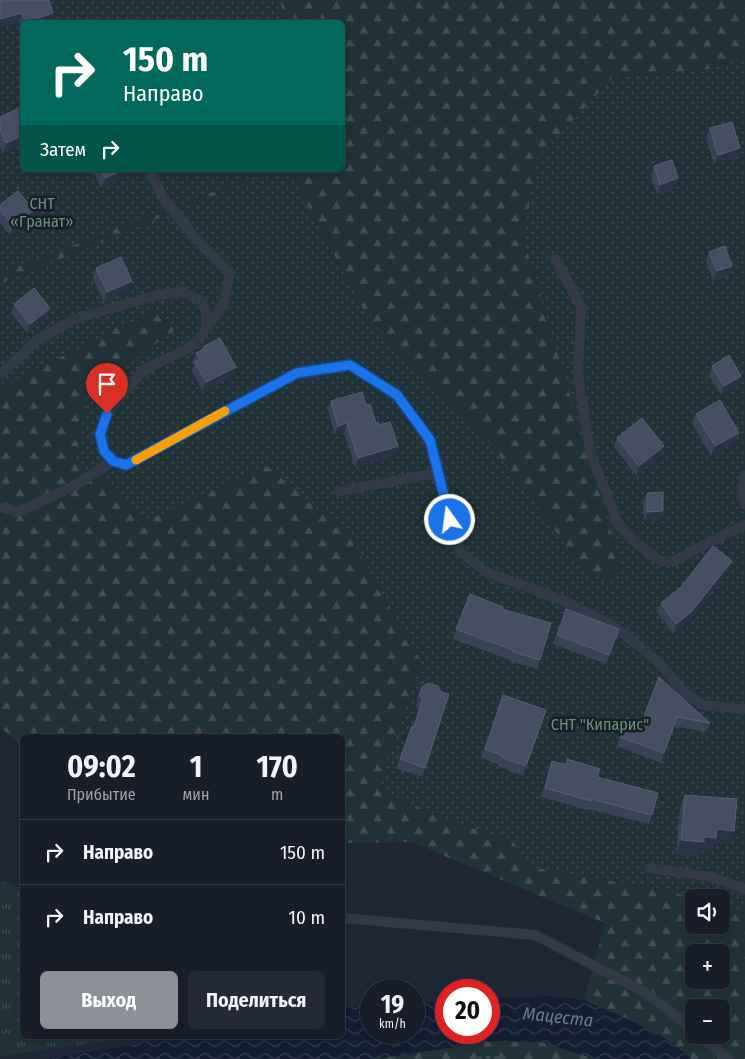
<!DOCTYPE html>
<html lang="ru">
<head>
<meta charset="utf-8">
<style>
	:root { --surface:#171d29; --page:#242a35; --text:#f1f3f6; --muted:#9ea2a8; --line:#363b46; --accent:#8c9099 }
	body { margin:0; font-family:"Fira Sans Condensed",sans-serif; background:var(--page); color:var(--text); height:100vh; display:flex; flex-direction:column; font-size:19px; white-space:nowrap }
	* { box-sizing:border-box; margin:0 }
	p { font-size:16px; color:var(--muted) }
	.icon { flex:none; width:28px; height:28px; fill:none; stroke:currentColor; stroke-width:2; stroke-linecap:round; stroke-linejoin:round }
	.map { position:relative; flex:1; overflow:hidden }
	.drawer { position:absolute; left:20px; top:734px; width:325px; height:305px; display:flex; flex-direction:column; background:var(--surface); border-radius:8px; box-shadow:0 2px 8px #0003,0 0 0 1px var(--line) }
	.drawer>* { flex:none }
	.top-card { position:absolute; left:20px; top:20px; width:325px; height:152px; border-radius:8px; box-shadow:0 2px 8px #0003,0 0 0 1px var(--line); background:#00695c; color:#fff; overflow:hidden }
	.fabs { position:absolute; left:685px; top:889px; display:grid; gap:10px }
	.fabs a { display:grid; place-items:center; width:45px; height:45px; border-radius:8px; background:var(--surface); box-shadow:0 2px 8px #0003,0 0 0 1px var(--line); font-size:25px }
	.speed { position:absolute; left:360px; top:979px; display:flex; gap:10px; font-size:25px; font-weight:700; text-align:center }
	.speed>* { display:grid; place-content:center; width:65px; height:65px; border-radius:50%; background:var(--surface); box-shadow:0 2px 8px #0003,0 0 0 1px var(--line); line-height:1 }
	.speed small { font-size:12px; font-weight:400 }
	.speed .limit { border:8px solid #d22; background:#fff; color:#111 }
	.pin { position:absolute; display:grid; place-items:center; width:42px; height:42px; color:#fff; margin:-51px -21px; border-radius:50% 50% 50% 0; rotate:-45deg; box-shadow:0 0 5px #0007 }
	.pin .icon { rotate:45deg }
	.me { position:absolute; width:55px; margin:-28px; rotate:346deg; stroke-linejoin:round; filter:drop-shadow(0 0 4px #0008) }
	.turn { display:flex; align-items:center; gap:18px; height:105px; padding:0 20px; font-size:22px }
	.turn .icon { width:65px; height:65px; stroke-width:2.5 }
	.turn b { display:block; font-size:35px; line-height:42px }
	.then { display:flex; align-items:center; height:48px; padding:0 20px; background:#0003; gap:10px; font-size:19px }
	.eta { display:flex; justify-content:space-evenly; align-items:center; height:85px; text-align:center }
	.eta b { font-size:30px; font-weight:700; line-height:35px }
	.button { display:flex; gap:10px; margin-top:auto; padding:10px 20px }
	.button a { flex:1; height:58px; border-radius:8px; background:var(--accent); color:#fff; font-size:20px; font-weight:700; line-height:58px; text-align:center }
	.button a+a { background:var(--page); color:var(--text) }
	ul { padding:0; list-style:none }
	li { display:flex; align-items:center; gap:15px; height:65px; padding:0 20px; border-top:1px solid var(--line) }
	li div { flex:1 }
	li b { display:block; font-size:19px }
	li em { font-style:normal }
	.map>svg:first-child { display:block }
</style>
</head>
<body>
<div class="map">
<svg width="745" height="1059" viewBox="0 0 745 1059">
	<defs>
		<pattern id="grass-tufts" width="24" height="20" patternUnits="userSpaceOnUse" patternTransform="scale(1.25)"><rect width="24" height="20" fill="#213338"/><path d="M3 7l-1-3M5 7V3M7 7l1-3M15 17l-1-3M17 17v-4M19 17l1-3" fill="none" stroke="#3f4e53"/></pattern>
		<pattern id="forest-firs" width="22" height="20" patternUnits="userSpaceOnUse" patternTransform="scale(1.25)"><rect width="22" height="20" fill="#213338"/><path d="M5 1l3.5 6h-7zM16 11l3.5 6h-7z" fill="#3f4e53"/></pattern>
		<pattern id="park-dots" width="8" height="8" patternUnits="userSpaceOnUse" patternTransform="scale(1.25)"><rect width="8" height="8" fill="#213338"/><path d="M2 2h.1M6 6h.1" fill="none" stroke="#3f4e53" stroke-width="1.8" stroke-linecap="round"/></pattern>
		<pattern id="water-waves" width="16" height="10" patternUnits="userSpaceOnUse" patternTransform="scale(1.25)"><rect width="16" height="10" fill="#131d34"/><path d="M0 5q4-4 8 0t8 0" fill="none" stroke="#333b50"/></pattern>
	</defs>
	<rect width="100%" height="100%" fill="#1f2737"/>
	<!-- grass -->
	<polygon fill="url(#grass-tufts)" points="0,881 22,888 22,1036 143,1036 0,1056"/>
	<!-- forest -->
	<g fill="url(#forest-firs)" fill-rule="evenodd">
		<polygon points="281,0 745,0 745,56 711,69 612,78 525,240 621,566 607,580 584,569 486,439 367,317 289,170 342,170 342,22 282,22"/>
		<polygon points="270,170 275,170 0,284 0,273"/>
		<path d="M 150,310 L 176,329 L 88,394 L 149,519 L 267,466 L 348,534 L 421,660 L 378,789 L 455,823 L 513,841 L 531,867 L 665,890 L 694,898 L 694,925 L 721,925 L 721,905 L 739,910 L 745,910 L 745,1059 L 691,1059 C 662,1031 620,1016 584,1000 L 605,923 L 411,842 L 343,843 L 342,736 L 22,736 L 22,746 L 0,727 L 0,389 ZM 694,952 L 721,952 L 721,980 L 694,980 ZM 694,1008 L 721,1008 L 721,1035 L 694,1035 Z"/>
		<polygon points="493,1041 541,1042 595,1059 376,1059"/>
	</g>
	<!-- park -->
	<g fill="url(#park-dots)">
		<polygon points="0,0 281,0 282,22 22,22 22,170 270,170 0,273"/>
		<polygon points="745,56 745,910 739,910 721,905 721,898 694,898 665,890 531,867 513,841 455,823 378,789 421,660 348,534 267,466 149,519 75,460 88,394 176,329 151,310 0,389 0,284 275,170 289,170 367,317 486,439 584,569 607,580 621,566 524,240 535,161 612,78 711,69"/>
	</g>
	<!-- water -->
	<path fill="url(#water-waves)" d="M 546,996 L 584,1000 L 590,1003 C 624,1018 664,1032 691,1059 L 595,1059 L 541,1042 L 493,1041 L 376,1059 L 48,1059 L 181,1036 L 342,1036 L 343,1008 L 371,1005 L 371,1032 L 414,1032 L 414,1003 L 446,1001 L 446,1032 L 489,1032 L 489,999 Z"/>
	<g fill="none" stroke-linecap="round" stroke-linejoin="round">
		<!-- path -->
		<polyline stroke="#394c50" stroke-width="3" stroke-dasharray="4 4" stroke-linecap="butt" points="470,1059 488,1057 506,1059"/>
		<!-- lane -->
		<g stroke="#323947" stroke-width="10">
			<polyline points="149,170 164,199 198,241 230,272 224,303 207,328"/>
			<polyline points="555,259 581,306 578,374 590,452 619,525 638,545 661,561 675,561 695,549 745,525"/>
			<path d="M 0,373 L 3,372 L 37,340 L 77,318 L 158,295 L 184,292 L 202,301 C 206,311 210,324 203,334 C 188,354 164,357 145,370 C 139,374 134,381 129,387 C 107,410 80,450 126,465 L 297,373 L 350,365 L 397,395 L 430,440 L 449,520 L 460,551 L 484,571 L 562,600 L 614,626 L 659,663 L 684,693 L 703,705 L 745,709"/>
			<polyline points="745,475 742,488 745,504"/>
			<polyline points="339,491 438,473"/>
			<polyline points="0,507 17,512 70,488 113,461"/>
			<polyline points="649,868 712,877 745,889"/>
			<polyline points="342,918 535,935 643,991 694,1030"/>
			<polyline points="701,1035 728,1059"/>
		</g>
	</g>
	<!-- wall -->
	<g fill="#3a4256">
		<polygon points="0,0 50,22 22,22 22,32 19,22 0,27"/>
		<polygon points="22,108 22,144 3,153 0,147 0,117"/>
		<polygon points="710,128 740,148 736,158 714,164 706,138"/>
		<polygon points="654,166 678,178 675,188 657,194 651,176"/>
		<polygon points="93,170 125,170 122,178 101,188"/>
		<polygon points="0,205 34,210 30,219 10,235 0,223"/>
		<polygon points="709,252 729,275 713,281 706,261"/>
		<polygon points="96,268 132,281 128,291 104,302 93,278"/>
		<polygon points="14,304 47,317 27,333 11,313"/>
		<polygon points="203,347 236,367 232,376 202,391 192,371 194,364 193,362 196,353 202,350"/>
		<polygon points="712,366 738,385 721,395 709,375"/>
		<polygon points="331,401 366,405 394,456 355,467 344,433 335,435 328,410"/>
		<polygon points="696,414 735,442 711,456 692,423"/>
		<polygon points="617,438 664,446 661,456 636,475 614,447"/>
		<polygon points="647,493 663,511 660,521 644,521 643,502"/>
		<polygon points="732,561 728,571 688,622 673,633 657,612 661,603"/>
		<polygon points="470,594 502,609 540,660 537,669 509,661 510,660 453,639"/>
		<polygon points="566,609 619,629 606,664 553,644"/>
		<polygon points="659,677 710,723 706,732 674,726 661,763 617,746 627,718 641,724"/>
		<polygon points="428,683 425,768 422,777 396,768 412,726 413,726 420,707 416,706 422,687"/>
		<polygon points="503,695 546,710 523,776 497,766 498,764 481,758"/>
		<polygon points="567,759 597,777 652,815 649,824 588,809 587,810 541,797 552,761 565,765"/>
		<polygon points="685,795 730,844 714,843 711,852 700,851 699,856 676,854 680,808"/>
	</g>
	<!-- shaded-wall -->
	<g fill="#2a3245">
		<polygon points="22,13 19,22 0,27 0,19"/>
		<polygon points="53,13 50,22 27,22"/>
		<polygon points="22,136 22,144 3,153 6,143"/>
		<polygon points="740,148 736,158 714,164 718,155"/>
		<polygon points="123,170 125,170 122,178 101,188 105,178"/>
		<polygon points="678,178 675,188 657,194 660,185"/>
		<polygon points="34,210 30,219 10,235 13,226"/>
		<polygon points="732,266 729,275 713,281 717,271"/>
		<polygon points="132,281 128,291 104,302 107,292"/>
		<polygon points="50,308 47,317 27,333 30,324"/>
		<polygon points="236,367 232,376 202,391 206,382"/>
		<polygon points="741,376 738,385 721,395 724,386"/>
		<polygon points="347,423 344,433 335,435 338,426"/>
		<polygon points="739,433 735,442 711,456 715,446"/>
		<polygon points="398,446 394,456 355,467 358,458"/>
		<polygon points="664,446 661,456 636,475 639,466"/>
		<polygon points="663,511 660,521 644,521 647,512"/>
		<polygon points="732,561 728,571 688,622 673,633 676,624"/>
		<polygon points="717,829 734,831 730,844 714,843 711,852 700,851 699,856 676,854 681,840 704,837"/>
	</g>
	<!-- building -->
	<g fill="#464f62" stroke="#565e71">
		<polygon points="0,0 49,0 53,13 27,22 26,22 22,13 0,19"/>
		<polygon points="174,19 176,22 168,22"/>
		<polygon points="22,107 22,136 6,143 0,130 0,117"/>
		<polygon points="732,122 740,148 718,155 710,128"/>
		<polygon points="672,160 678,178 660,185 654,166"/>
		<polygon points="101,170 123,170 105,178"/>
		<polygon points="18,191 34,210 13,226 0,210 0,205"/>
		<polygon points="725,246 732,266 717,271 709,252"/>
		<polygon points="121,257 132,281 107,292 96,268"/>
		<polygon points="34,288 50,308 30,324 14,304"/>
		<polygon points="220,338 236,367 206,382 195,362 200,359 196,353 204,349 203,347"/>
		<polygon points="729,355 741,376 724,386 712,366"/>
		<polygon points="362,392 366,405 370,404 376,423 378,422 379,425 390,422 398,446 358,458 347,423 338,426 331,401"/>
		<polygon points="720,400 739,433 715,446 696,414"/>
		<polygon points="642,418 664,446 639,466 617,438"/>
		<polygon points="663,492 663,511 647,512 647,493"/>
		<polygon points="713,546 732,561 691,612 676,624 661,603 681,587"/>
		<polygon points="470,594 503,607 502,609 551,623 540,660 513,652 513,650 456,629"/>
		<polygon points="566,609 619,629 609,655 557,635"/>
		<polygon points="659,677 710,723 677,717 664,753 620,737 627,718 641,724"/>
		<polygon points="428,683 438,686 441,692 449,694 425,768 400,759 412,726 414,727 423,698 419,696 422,687"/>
		<polygon points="503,695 546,710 526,766 501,757 501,755 485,749"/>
		<polygon points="567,759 600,769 597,777 658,793 652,815 591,799 591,801 545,788 552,761 566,765"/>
		<polygon points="685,795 737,799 734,831 717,829 716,838 704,837 704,842 681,840"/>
	</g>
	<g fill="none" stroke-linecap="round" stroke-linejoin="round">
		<defs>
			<polyline id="route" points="107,414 100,434 104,451 113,461 126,465 297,373 350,365 397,395 430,440 450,520"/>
		</defs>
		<!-- route casing -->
		<use href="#route" stroke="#114b97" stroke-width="12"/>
		<!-- route -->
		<use href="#route" stroke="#1a73e8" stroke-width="9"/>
		<!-- slow -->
		<polyline stroke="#f59e0b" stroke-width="9" points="136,460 225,411"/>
	</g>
	<g text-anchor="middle" stroke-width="5" stroke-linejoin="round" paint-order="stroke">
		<!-- park labels -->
		<g font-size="16" fill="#649574" stroke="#181e2b">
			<text x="42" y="209">СНТ<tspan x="42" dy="18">«Гранат»</tspan></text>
			<text x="600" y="730">СНТ "Кипарис"</text>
		</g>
		<!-- water labels -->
		<g font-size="18" font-style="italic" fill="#6479a5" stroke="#181e2b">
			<text transform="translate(558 1017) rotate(6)" y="6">Мацеста</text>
		</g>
	</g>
</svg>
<div class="fabs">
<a><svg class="icon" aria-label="sound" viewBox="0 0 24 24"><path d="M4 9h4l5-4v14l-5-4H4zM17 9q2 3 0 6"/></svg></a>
<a>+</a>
<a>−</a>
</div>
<div class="speed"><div>19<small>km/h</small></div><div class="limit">20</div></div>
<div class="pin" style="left:107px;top:414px;background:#d93025"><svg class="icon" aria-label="arrive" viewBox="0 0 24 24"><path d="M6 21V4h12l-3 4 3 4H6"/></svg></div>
<svg class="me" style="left:450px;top:520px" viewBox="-20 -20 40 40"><circle r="17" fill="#1a73e8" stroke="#fff" stroke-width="3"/><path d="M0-11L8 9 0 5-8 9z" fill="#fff"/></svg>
<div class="top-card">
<div class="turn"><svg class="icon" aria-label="right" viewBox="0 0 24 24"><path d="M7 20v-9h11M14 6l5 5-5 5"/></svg><div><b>150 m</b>Направо</div></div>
<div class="then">Затем<svg class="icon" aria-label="right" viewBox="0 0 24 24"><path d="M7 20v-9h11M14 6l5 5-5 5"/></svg></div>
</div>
<section class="drawer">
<div class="eta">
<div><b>09:02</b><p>Прибытие</p></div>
<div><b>1</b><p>мин</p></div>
<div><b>170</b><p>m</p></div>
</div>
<ul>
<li><svg class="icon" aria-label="right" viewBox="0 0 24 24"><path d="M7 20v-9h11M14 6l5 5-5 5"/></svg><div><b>Направо</b></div><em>150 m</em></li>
<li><svg class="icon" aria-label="right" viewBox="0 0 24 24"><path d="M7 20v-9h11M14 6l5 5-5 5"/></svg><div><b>Направо</b></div><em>10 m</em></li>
</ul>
<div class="button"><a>Выход</a><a>Поделиться</a></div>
</section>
</div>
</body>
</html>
